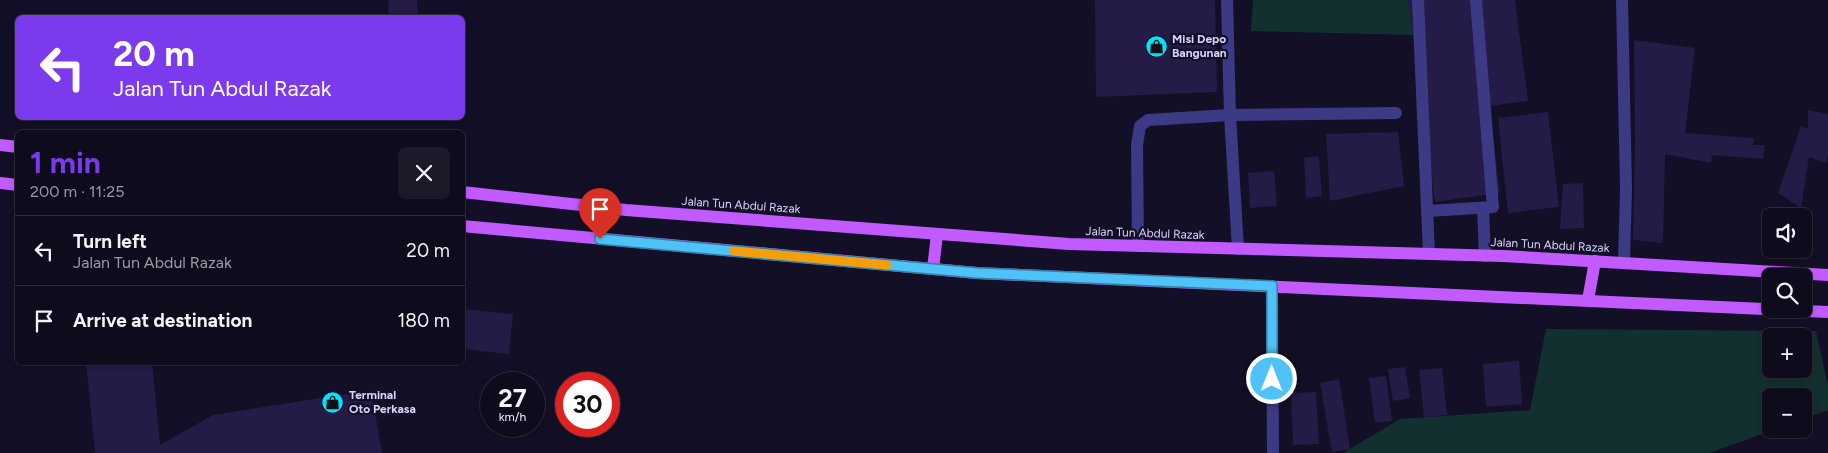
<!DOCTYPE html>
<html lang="en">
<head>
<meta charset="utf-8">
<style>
	:root { --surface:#0e0b1c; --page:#1c1929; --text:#f1f3f6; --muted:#9b9ba3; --line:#2e2b3b; --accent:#7c3aed }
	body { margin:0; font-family:Figtree,sans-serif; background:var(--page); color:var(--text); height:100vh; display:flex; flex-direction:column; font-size:19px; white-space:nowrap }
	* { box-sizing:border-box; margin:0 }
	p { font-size:16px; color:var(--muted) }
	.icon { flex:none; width:28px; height:28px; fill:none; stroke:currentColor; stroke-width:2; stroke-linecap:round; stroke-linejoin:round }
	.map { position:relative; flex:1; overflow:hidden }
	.details { position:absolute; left:15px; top:130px; width:450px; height:235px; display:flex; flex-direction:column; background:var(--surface); border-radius:8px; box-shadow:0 2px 8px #0003,0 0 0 1px var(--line) }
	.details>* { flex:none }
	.banner { position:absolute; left:15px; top:15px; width:450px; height:105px; border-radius:8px; box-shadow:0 2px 8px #0003,0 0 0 1px var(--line); background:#7c3aed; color:#fff; overflow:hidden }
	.fabs { position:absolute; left:1762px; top:208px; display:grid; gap:10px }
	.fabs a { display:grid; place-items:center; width:50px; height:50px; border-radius:8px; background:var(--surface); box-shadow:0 2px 8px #0003,0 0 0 1px var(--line); font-size:25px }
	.speed { position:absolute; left:480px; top:372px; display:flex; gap:10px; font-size:25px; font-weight:700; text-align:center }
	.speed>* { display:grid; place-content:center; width:65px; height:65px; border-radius:50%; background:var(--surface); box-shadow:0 2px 8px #0003,0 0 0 1px var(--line); line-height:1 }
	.speed small { font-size:12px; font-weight:400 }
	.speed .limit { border:8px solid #d22; background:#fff; color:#111 }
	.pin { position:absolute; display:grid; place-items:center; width:42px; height:42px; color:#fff; margin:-51px -21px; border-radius:50% 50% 50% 0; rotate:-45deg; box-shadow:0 0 5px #0007 }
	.pin .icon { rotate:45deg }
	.me { position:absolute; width:55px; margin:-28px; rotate:0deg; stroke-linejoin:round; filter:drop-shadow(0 0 4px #0008) }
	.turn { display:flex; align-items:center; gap:18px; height:105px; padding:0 15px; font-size:22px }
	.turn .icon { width:65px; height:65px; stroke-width:2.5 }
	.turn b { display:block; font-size:35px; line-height:42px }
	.round { display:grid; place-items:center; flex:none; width:52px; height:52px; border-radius:8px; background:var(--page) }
	.overview { display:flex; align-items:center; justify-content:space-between; height:85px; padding:0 15px }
	h1 { font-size:30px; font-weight:700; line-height:38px; color:var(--accent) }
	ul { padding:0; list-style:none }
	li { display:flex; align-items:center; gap:15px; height:70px; padding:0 15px; border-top:1px solid var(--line) }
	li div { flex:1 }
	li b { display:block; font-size:19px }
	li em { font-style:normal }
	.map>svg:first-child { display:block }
</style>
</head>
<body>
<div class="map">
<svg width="1828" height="453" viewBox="0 0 1828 453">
	<rect width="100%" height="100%" fill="#130f26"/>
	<!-- green -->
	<g fill="#12302f" fill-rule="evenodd">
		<polygon points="1253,0 1408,0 1413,35 1251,31"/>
		<path d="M 1546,329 L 1816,331 L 1828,386 L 1828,410 L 1804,419 L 1804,396 L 1771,396 L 1771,429 L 1776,429 L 1709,453 L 1343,453 L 1400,419 L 1530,410 ZM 1771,336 L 1804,336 L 1804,369 L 1771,369 Z"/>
	</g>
	<!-- building -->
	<g fill="#241b47">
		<polygon points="388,0 417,0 418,18 389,18"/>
		<polygon points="1095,0 1215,0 1217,92 1096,97"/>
		<polygon points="1408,0 1515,0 1528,101 1489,106 1500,193 1435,202"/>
		<polygon points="457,13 458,18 429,18 429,16"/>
		<polygon points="1634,40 1695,48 1685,133 1754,138 1753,145 1765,145 1763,159 1712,155 1711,163 1665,154 1663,243 1633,240 1635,142"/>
		<polygon points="462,77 466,97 462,97"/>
		<polygon points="1808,110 1828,114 1828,156 1826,163 1809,157 1801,208 1778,193 1801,126 1808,129"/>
		<polygon points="1548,112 1559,207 1508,213 1498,118"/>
		<polygon points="1398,132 1404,186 1330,201 1326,134"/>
		<polygon points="1319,156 1322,196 1306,198 1304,158"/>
		<polygon points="1274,171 1277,206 1250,208 1248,173"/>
		<polygon points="1583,183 1584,228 1560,229 1563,184"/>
		<polygon points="462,309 513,314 509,354 462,349"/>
		<polygon points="1519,361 1522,404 1486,407 1483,364"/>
		<polygon points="86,362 152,362 160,445 213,415 371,390 382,453 95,453"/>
		<polygon points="1405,367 1410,398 1393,401 1388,369"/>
		<polygon points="1442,368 1447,415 1424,417 1419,370"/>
		<polygon points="1386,376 1392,421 1375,423 1369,378"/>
		<polygon points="1339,379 1350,449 1332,452 1320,383"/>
		<polygon points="1316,392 1319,444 1293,445 1291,393"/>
	</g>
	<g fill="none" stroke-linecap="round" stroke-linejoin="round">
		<!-- lane -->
		<g stroke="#3d3a85" stroke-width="12">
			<polyline points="1227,0 1230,115 1238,249"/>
			<polyline points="1418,0 1429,254"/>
			<polyline points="1483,208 1485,256"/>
			<polyline points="1427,211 1493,207 1476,0"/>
			<polyline points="1138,246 1137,145 1140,126 1148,120 1230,115 1396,113"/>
		</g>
		<!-- street -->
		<g stroke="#3d3a85" stroke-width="12">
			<polyline points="1622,0 1626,189 1624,262"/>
			<polyline points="1272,286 1273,453"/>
		</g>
		<!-- primary -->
		<g stroke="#c25bff" stroke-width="12">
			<polyline points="0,145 18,147"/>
			<polyline points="0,183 18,185"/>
			<polyline points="462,192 626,210 1069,244 1503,256 1828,275"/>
			<polyline points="462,226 977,273 1828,312"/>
			<polyline points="933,269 937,234"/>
			<polyline points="1588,300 1595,261"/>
		</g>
	</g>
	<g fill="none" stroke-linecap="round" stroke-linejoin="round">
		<defs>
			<polyline id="route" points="600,239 977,273 1272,286 1272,379"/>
		</defs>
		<!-- route casing -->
		<use href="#route" stroke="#337fa1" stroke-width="12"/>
		<!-- route -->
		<use href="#route" stroke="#4fc3f7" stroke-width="9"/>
		<!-- slow -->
		<polyline stroke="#f59e0b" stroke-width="9" points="734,251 887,265"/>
	</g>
	<!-- icons -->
	<defs>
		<symbol id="shop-disc" viewBox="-11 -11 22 22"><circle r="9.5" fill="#00e5ff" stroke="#130f26"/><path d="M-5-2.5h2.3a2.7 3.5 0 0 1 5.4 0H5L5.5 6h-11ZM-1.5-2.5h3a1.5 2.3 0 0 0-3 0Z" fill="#111"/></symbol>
	</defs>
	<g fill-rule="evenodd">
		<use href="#shop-disc" x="1144" y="34" width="25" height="25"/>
		<use href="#shop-disc" x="320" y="390" width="25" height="25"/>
	</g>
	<g text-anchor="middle" stroke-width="4.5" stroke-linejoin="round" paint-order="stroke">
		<!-- poi labels -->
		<g font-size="12" font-weight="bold" fill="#d9d4ff" stroke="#130f26" text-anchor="start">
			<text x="1172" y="43">Misi Depo<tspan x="1172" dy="14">Bangunan</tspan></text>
			<text x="349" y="399">Terminal<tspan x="349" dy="14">Oto Perkasa</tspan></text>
		</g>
		<!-- street labels -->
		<g font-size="12" fill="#d9d4ff" stroke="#130f26">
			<text transform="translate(741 205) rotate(4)" y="4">Jalan Tun Abdul Razak</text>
			<text transform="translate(1145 233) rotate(2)" y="4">Jalan Tun Abdul Razak</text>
			<text transform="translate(1550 245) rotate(3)" y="4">Jalan Tun Abdul Razak</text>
		</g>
	</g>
</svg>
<div class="fabs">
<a><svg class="icon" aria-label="sound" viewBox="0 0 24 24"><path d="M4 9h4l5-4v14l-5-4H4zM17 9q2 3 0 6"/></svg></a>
<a><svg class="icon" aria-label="search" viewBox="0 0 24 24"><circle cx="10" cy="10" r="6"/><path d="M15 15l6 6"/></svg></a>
<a>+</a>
<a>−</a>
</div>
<div class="speed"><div>27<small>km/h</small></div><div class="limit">30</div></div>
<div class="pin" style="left:600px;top:239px;background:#d93025"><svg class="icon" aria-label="arrive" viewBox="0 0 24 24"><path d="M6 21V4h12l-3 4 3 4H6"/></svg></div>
<svg class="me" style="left:1272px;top:379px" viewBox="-20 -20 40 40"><circle r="17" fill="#4fc3f7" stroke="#fff" stroke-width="3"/><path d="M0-11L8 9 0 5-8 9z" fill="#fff"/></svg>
<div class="banner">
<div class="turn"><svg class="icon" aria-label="left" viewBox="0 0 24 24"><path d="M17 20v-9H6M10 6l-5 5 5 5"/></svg><div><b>20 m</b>Jalan Tun Abdul Razak</div></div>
</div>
<section class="details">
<div class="overview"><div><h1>1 min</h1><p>200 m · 11:25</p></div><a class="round"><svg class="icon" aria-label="close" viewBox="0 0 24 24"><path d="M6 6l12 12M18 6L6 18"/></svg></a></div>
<ul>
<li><svg class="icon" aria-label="left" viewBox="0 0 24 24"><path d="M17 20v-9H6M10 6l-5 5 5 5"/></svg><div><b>Turn left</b><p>Jalan Tun Abdul Razak</p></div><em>20 m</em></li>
<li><svg class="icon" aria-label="arrive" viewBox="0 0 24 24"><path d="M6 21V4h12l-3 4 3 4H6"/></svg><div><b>Arrive at destination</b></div><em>180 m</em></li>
</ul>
</section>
</div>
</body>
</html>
